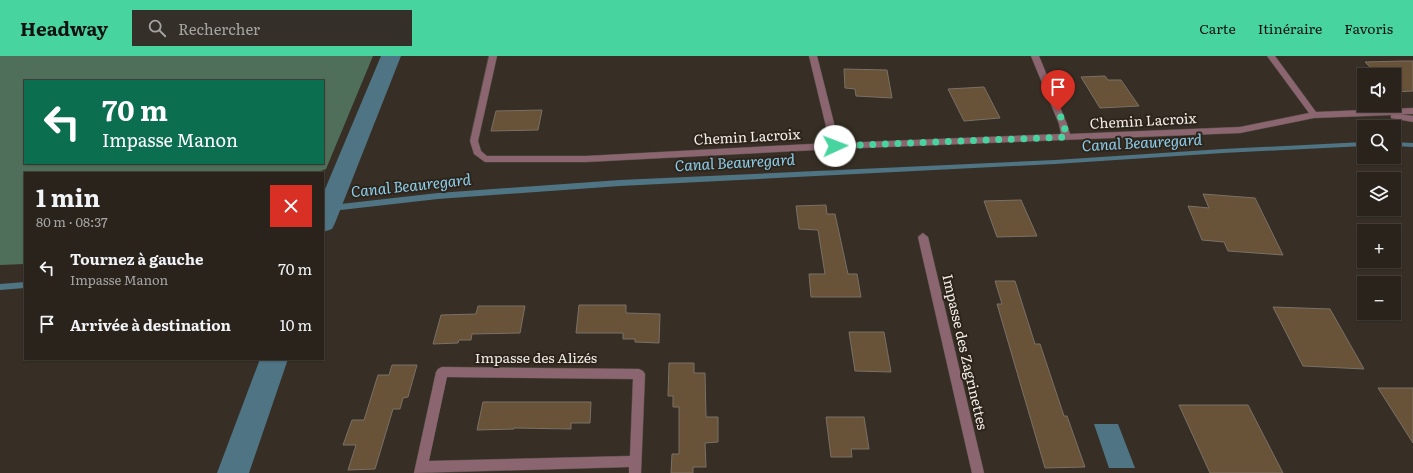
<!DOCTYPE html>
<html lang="fr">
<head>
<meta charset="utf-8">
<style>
	:root { --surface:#29231c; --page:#352f29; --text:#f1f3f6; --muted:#a5a4a3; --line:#45403b; --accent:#47d49e }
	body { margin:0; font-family:Literata,serif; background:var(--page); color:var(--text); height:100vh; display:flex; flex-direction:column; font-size:15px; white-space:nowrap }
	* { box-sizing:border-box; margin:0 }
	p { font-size:13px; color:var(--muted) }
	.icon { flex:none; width:22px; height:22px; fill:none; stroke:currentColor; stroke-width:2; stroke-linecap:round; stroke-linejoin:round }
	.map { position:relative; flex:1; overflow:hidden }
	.details { position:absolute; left:24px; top:116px; width:300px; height:188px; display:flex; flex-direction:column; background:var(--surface); border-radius:0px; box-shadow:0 1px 3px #0004,0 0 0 1px var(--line) }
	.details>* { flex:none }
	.hud { position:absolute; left:24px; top:24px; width:300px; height:84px; border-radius:0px; box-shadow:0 1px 3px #0004,0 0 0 1px var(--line); background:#0b6e4f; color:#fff; overflow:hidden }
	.fabs { position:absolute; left:1357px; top:12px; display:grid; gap:8px }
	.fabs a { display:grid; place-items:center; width:44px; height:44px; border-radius:0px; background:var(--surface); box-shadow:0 1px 3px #0004,0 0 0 1px var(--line); font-size:20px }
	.pin { position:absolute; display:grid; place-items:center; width:34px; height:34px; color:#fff; margin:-41px -17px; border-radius:50% 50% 50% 0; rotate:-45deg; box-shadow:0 0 4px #0007 }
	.pin .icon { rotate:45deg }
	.me { position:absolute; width:44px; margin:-22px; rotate:88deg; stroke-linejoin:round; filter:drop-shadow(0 0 3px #0008) }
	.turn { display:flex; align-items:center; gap:14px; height:84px; padding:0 12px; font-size:18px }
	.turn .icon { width:52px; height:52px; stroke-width:2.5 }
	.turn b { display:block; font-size:28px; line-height:34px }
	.round { display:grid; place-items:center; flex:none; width:42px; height:42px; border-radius:0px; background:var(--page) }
	.headline { display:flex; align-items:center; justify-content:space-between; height:68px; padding:0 12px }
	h1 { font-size:24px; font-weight:700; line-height:30px }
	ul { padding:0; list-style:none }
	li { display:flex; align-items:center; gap:12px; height:56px; padding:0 12px }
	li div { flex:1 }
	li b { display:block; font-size:15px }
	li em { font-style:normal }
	header { display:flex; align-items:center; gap:24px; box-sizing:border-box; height:56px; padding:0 20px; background:var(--accent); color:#111 }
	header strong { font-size:19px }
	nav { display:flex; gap:22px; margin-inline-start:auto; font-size:14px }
	.search { width:280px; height:36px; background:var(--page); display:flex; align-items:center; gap:10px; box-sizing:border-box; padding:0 14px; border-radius:0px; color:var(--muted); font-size:15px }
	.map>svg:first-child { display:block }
</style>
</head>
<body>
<header>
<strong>Headway</strong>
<div class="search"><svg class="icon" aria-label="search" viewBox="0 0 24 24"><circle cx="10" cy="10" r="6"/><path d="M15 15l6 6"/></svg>Rechercher</div>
<nav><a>Carte</a><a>Itinéraire</a><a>Favoris</a></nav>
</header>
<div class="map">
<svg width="1413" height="417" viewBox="0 0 1413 417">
	<rect width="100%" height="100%" fill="#372f25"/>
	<!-- forest -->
	<path fill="#4f6f5a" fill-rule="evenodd" d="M 0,0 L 373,0 L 326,113 L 315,117 L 25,117 L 25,208 L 0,209 ZM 25,25 L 323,25 L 323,107 L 25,107 Z"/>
	<!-- water -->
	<polygon fill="#4f7484" points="1094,368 1118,368 1135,412 1109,412"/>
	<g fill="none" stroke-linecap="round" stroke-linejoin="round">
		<!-- stream -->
		<g fill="#4f7484" fill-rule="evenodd">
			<polygon points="1364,86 1364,90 1223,97 1055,108 620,130 438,143 323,156 323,150 438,137 620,124 1055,104 1223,93"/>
			<polygon points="1394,86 1413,87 1413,91 1394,90"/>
			<polygon points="25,226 25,232 0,234 0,228"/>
		</g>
		<!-- canal -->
		<g fill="#4f7484" fill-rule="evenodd">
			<polygon points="381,0 401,0 335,167 332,173 323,176 323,138"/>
			<polygon points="260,303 288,303 249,417 217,417"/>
		</g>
	</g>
	<!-- building -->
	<g fill="#685238" stroke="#7a7066">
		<polygon points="1403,5 1413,5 1413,35 1395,36 1394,19 1378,19 1365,6"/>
		<polygon points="844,13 887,14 892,42 856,40 855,33 845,32"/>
		<polygon points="1105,20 1108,24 1121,24 1139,50 1100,52 1081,21"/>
		<polygon points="984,31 1000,62 964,65 948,33"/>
		<polygon points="542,54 538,74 491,75 496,55"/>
		<polygon points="1203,138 1255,142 1283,199 1228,195 1224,186 1202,184 1188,150 1209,152"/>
		<polygon points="1021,144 1037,180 997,181 984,145"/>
		<polygon points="826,149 827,158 835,158 848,218 857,218 861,241 811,241 809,218 825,218 818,174 799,173 796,150"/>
		<polygon points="995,225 1015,225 1035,288 1040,288 1064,360 1067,360 1085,411 1045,412 997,248 1002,248"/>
		<polygon points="579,249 626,249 626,257 660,258 659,287 635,286 635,283 623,283 623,277 576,277"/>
		<polygon points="478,250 525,250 520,277 472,278 471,284 459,284 458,287 433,288 441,259 476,258"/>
		<polygon points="1273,251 1330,253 1364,313 1303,310"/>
		<polygon points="849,276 884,276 891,316 855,315"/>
		<polygon points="669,307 694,307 694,317 705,317 706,361 718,361 718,386 705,387 706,411 693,411 693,417 671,417 672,398 679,398 679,351 673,351 673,340 668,340"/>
		<polygon points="392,309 417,309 408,341 403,342 400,353 393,353 375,413 348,414 356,389 343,389 352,364 364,364 378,319 389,319"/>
		<polygon points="1378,332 1413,332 1413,387"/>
		<polygon points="483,346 591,346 590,367 571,367 571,373 514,372 514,373 477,374"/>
		<polygon points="1179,349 1248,349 1283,417 1210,417"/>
		<polygon points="826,361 864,361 869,393 851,393 852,401 831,401"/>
	</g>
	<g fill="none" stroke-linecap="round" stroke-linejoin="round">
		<defs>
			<g id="minor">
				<polygon points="489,0 497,0 478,85 481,95 487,100 586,100 830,87 809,0 817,0 839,87 1061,78 1059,68 1031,0 1039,0 1067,68 1070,78 1240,71 1309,57 1267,0 1275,0 1316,56 1413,52 1413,58 1400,58 1413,60 1413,66 1391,62 1391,59 1314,62 1240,77 835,93 586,106 485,106 474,98 470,85"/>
				<polygon points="923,177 928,181 984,417 972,417 918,181"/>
				<path d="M 442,311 L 639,313 L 643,315 L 645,318 L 641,417 L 629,417 L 629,411 L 414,417 L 436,316 L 438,313 ZM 447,321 L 633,323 L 630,400 L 429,405 Z"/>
			</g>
		</defs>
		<!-- minor casing -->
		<use href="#minor" stroke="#554d44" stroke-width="1"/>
		<!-- minor -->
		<use href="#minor" fill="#8b6670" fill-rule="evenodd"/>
	</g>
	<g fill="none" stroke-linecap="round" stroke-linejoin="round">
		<!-- route -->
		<polyline stroke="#47d49e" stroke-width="7" stroke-dasharray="0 12.6" points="835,90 1066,81 1064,68 1058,55"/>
	</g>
	<g text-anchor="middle" stroke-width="4" stroke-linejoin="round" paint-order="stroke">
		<!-- street labels -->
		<g font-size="14" fill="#f3ede7" stroke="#2d251c">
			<text transform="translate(1143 65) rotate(-3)" y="5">Chemin Lacroix</text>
			<text transform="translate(747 81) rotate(-3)" y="5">Chemin Lacroix</text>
			<text transform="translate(965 296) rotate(77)" y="5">Impasse des Zagrinettes</text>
			<text x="536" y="307">Impasse des Alizés</text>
		</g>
		<!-- water labels -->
		<g font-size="15" font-style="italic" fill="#8ccfec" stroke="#2d251c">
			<text transform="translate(1142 87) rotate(-3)" y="5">Canal Beauregard</text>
			<text transform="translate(735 107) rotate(-3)" y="5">Canal Beauregard</text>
			<text transform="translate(411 130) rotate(-6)" y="5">Canal Beauregard</text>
		</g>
	</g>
</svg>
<div class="fabs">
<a><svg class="icon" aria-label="sound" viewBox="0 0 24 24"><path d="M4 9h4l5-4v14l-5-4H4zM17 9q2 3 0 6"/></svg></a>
<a><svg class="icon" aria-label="search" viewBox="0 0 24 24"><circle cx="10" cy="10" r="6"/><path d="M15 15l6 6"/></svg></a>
<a><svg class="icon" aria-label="layers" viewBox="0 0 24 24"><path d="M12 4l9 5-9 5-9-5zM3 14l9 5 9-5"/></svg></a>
<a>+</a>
<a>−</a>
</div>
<div class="pin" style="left:1058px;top:55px;background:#d93025"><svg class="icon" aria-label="arrive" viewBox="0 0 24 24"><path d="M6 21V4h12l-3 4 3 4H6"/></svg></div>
<svg class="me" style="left:835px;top:90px" viewBox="-20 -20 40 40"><circle r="19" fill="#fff"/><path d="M0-13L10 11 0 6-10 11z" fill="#47d49e"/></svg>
<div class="hud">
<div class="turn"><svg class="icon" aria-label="left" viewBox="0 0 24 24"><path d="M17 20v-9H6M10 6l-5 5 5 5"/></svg><div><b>70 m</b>Impasse Manon</div></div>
</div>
<section class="details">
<div class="headline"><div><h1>1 min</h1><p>80 m · 08:37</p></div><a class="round" style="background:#d93025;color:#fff"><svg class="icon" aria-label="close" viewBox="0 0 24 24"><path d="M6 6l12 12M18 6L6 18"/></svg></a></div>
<ul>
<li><svg class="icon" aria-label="left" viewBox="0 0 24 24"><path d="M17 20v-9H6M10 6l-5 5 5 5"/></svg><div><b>Tournez à gauche</b><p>Impasse Manon</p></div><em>70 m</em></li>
<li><svg class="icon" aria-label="arrive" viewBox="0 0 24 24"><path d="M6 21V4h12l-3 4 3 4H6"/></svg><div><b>Arrivée à destination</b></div><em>10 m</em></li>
</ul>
</section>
</div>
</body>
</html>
